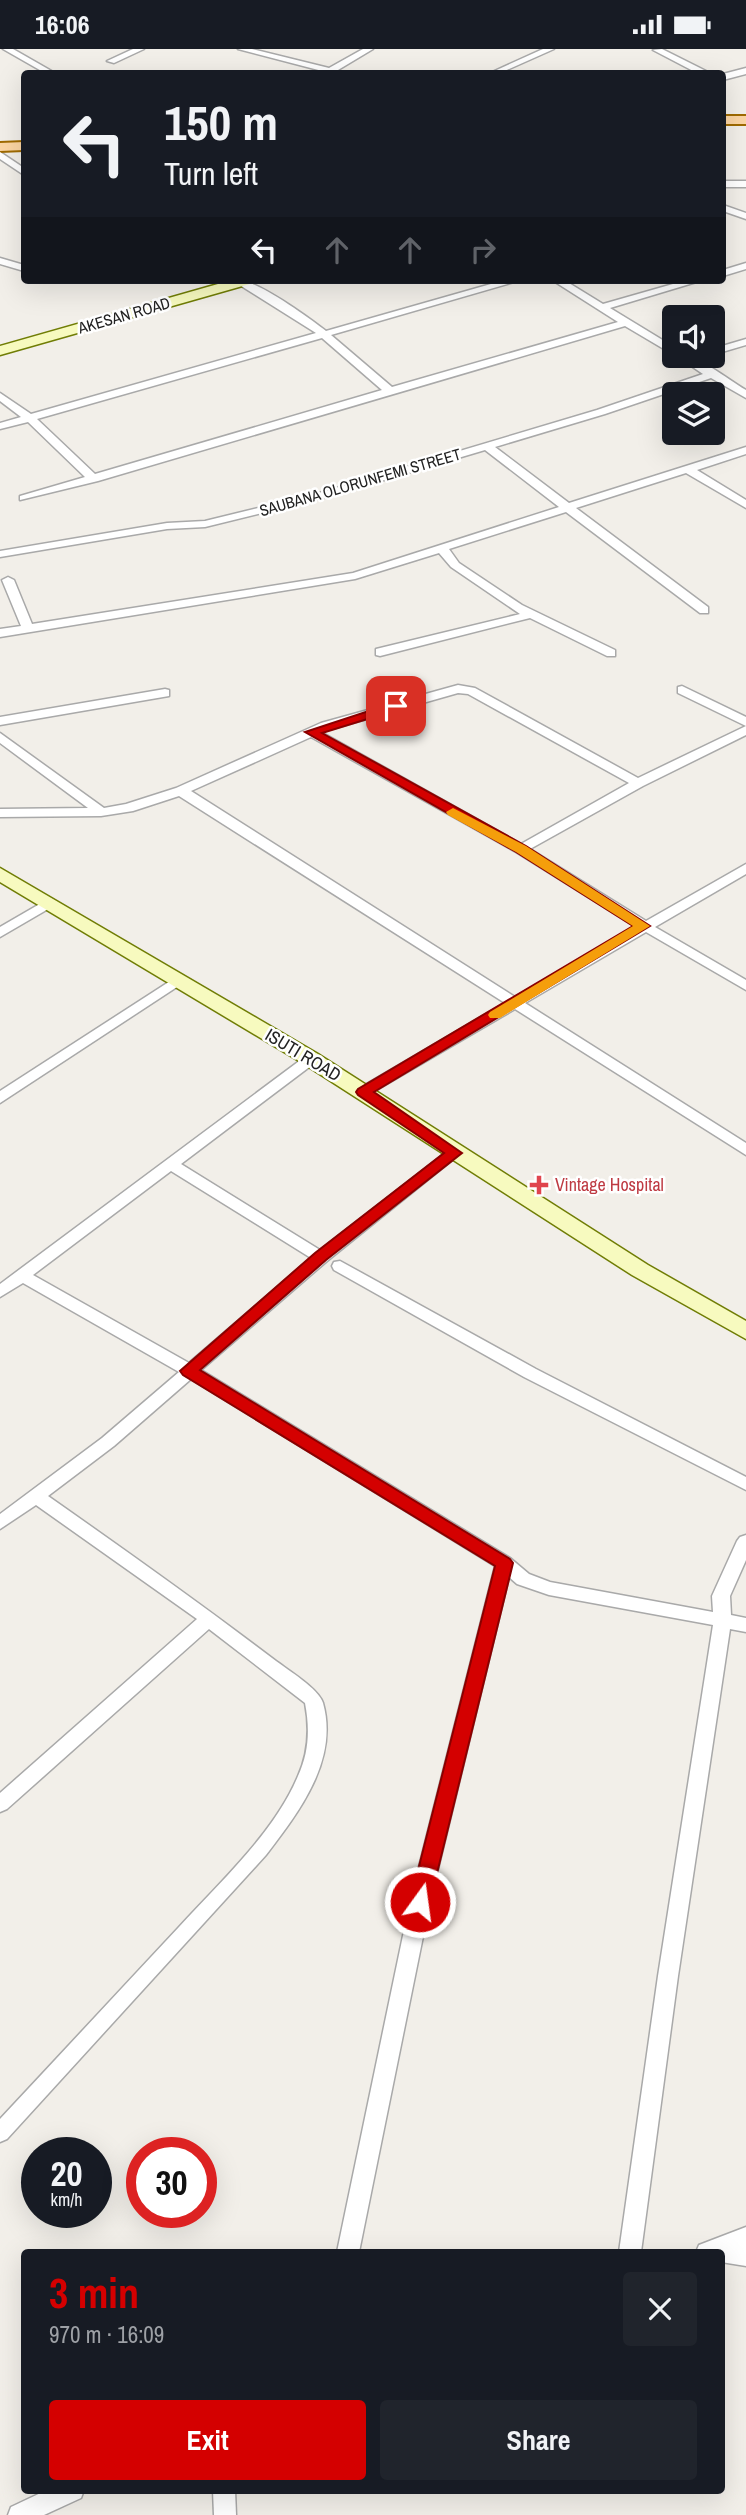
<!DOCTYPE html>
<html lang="en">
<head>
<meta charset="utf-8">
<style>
	:root { --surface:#171b24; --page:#20242c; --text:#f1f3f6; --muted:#9ea1a6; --accent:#d40000 }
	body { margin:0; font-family:"Archivo Narrow",sans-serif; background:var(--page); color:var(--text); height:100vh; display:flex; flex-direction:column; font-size:26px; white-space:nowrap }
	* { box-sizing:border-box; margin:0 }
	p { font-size:23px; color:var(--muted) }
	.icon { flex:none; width:38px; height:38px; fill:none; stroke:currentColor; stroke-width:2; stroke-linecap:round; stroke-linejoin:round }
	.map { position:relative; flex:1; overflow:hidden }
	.details { position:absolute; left:21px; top:2200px; width:704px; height:245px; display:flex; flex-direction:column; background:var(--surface); border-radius:7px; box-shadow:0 7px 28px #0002 }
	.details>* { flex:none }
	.banner { position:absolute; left:21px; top:21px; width:705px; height:214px; border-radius:7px; box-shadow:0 7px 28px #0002; background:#171b24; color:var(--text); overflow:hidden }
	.buttons { position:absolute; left:662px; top:256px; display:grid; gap:14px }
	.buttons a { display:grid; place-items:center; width:63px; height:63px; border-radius:7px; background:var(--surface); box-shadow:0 7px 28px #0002; font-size:35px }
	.speed { position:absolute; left:21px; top:2088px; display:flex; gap:14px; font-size:35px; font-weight:700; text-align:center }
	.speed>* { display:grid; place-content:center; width:91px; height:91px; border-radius:50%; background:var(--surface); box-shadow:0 7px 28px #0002; line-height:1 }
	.speed small { font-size:18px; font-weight:400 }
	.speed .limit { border:10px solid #d22; background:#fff; color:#111 }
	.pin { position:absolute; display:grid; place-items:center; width:60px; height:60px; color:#fff; margin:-30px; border-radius:14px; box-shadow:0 4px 10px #0006 }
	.me { position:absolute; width:77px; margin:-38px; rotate:14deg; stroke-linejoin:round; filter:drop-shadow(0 0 5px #0008) }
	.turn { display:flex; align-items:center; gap:24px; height:147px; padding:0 28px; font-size:32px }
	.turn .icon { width:91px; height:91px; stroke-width:2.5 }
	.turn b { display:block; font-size:49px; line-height:60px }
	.lanes { display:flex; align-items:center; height:66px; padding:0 28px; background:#0003; justify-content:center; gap:35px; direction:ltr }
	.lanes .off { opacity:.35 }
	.round { display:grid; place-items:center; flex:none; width:74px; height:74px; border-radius:7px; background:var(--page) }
	.overview { display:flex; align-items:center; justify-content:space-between; height:119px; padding:0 28px }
	h1 { font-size:42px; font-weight:800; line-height:52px; color:var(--accent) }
	.button { display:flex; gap:14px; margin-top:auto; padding:14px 28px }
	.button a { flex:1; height:80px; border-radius:7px; background:var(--accent); color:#fff; font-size:28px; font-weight:800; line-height:80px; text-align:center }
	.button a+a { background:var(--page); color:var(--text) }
	.status { display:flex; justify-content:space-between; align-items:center; height:49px; padding:0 35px; background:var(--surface); direction:ltr }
	.status svg { height:19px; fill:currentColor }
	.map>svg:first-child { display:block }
</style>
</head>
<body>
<div class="status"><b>16:06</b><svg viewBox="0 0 49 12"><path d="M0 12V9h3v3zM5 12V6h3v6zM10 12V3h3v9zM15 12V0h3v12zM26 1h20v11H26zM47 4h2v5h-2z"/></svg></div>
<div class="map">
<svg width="746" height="2466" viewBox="0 0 746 2466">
	<rect width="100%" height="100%" fill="#f2efe9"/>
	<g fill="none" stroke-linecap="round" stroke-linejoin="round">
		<defs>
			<g id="street">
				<polygon points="3,0 13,0 55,24 45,24"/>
				<polygon points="133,0 144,0 114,14 107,12"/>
				<polygon points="238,0 252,0 329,19 363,0 373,0 338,21 343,24 330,24"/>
				<polygon points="543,0 554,0 500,24 490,24"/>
				<polygon points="662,0 706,22 707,24 697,24 653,1"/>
				<polygon points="746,19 746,25 723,31 723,25"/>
				<polygon points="0,103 24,119 24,126 0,110"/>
				<rect x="723" y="132" width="23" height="6"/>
				<polygon points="723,156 746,164 746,170 723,162"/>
				<polygon points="0,209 24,216 24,222 0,215"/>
				<polygon points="746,214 746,220 723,227 723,221"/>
				<path d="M 238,231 C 257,231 309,269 326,282 L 505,231 L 521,231 L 331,286 L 392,338 L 618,273 L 552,231 L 564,231 L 603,255 L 687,231 L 703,231 L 610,259 L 674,298 L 674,306 L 625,277 L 98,432 L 20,451 L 20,447 L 85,428 L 28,373 L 0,380 L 0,374 L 21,368 L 0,352 L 0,344 L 31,365 L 316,284 L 238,235 ZM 322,289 L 382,341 L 95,425 L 37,370 Z"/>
				<polygon points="746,290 746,296 712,306 712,300"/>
				<path d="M 675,306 C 700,306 725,329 746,341 L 746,349 L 711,329 L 605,365 L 495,398 L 569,454 L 746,398 L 746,405 L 697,421 L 746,451 L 746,459 L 686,424 L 576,459 L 708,558 L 708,564 L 700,564 L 566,463 L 449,500 L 459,514 L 522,556 L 615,601 L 615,607 L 607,607 L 530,569 L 380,607 L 376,606 L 376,600 L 520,565 L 451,518 L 439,504 L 355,530 L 0,588 L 0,580 L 21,577 L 2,531 L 8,528 L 14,531 L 32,575 L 353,524 L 559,458 L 485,401 L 327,448 L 205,478 L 167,480 L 0,508 L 0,502 L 167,474 L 205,472 L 319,444 L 597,361 L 703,325 Z"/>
				<path d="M 458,636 L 475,639 L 638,729 L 746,677 L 746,686 L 643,737 L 530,800 L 646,872 L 746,815 L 746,825 L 655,878 L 746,931 L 746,941 L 646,883 L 525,954 L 746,1094 L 746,1106 L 515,960 L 368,1046 L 358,1046 L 356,1043 L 358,1040 L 505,954 L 179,747 L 133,762 L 101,767 L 0,768 L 0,760 L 88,759 L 0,694 L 0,684 L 104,759 L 126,755 L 176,739 L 321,674 ZM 458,644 L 468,645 L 629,734 L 521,795 L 321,683 ZM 311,688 L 516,803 L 636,878 L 515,948 L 191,742 Z"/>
				<polygon points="682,637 746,668 746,677 678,644 678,638"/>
				<polygon points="165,640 169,641 169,647 0,676 0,668"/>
				<polygon points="50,849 57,853 55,856 0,888 0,878"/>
				<polygon points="178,927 183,928 185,931 183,934 0,1054 0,1042"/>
				<path d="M 311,1006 L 318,1010 L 316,1013 L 181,1115 L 320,1201 L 449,1101 L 459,1101 L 461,1104 L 327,1212 L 201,1321 L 510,1509 L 529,1525 L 550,1533 L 713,1563 L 712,1547 L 737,1492 L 740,1488 L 746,1486 L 746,1511 L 730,1547 L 731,1566 L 746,1569 L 746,1583 L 730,1580 L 678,1927 L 641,2203 L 619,2203 L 658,1927 L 713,1576 L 549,1546 L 517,1535 L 509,1528 L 430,1853 L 359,2203 L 337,2203 L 410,1853 L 495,1517 L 191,1330 L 114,1397 L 48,1447 C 125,1501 201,1555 276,1612 C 288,1621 319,1640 323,1654 C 339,1711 299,1763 266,1806 L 7,2090 L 0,2093 L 0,2070 C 60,2006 119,1942 179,1878 C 219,1834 275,1783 298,1727 C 309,1703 310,1680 305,1654 L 209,1580 L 7,1760 L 0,1763 L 0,1744 L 197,1570 L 36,1456 L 0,1480 L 0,1465 L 102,1389 L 179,1323 L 23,1234 L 0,1248 L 0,1235 L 306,1007 ZM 171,1122 L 311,1209 L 189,1314 L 33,1226 Z"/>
				<polygon points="340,1212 536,1320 746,1428 746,1441 524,1328 334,1221 332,1217 334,1213"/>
				<polygon points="746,2178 746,2217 721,2213 721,2203 696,2203 699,2196"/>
				<polygon points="47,2441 84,2441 81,2449 44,2466 8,2466 11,2458"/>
				<polygon points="213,2441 235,2441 236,2466 214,2466"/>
			</g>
			<g id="secondary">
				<polygon points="232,231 255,231 253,234 0,306 0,297"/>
				<polygon points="0,819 318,1005 648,1216 746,1272 746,1290 632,1226 304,1015 0,833"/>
			</g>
			<g id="primary">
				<rect x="723" y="67" width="23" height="8"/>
				<polygon points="24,93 24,101 0,102 0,94"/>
			</g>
		</defs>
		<!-- street casing -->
		<use href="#street" stroke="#a9a9a9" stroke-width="3"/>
		<!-- secondary casing -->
		<use href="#secondary" stroke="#707d05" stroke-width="3"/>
		<!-- primary casing -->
		<use href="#primary" stroke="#a06b00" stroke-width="4"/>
		<!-- street -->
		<use href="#street" fill="#fff" fill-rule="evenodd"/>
		<!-- secondary -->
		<use href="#secondary" fill="#f7fabf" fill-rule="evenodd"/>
		<!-- primary -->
		<use href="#primary" fill="#fcd6a4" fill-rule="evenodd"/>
	</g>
	<!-- route -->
	<polygon fill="#d40000" stroke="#8a0000" stroke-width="2" points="396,653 400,654 400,660 322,684 526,797 650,877 374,1043 462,1104 326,1211 200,1321 510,1510 513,1514 430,1853 427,1859 420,1861 413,1859 410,1853 495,1517 183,1326 180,1322 315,1204 444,1104 358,1046 356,1043 358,1040 633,877 516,803 305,683"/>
	<!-- slow -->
	<polygon fill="#f59e0b" points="453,759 526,797 650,877 500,969 490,969 488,966 490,963 633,877 516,803 448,766 446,763"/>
	<!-- markers -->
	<path fill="#e0444e" stroke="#fff" stroke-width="2.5" d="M535.5 1125.5h7v7h7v7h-7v7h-7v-7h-7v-7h7z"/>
	<g text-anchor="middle" stroke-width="5" stroke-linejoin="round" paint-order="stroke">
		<!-- far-street labels -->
		<g font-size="16" fill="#222" stroke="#fff">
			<text transform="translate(124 266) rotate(-16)" y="6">AKESAN ROAD</text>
			<text transform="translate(360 433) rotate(-16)" y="6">SAUBANA OLORUNFEMI STREET</text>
		</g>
		<!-- street labels -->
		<g font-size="18" fill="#222" stroke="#fff">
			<text transform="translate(303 1006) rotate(31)" y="6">ISUTI ROAD</text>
		</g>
		<!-- health labels -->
		<g font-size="18" fill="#be3a42" stroke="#fff" text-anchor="start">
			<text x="555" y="1142">Vintage Hospital</text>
		</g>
	</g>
</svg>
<div class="buttons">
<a><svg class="icon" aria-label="sound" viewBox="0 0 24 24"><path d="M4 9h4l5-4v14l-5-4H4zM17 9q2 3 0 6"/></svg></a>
<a><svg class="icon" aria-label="layers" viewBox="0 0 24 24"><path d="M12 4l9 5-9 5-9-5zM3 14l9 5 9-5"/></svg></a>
</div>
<div class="speed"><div>20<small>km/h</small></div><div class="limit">30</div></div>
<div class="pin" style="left:396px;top:657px;background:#d93025"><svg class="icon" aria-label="arrive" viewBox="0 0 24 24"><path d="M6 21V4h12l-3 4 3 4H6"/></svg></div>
<svg class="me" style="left:420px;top:1853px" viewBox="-20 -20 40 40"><circle r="17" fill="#d40000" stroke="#fff" stroke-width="3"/><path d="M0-11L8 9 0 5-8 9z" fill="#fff"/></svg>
<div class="banner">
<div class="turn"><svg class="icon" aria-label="left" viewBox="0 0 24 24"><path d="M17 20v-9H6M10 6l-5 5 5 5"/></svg><div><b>150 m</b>Turn left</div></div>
<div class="lanes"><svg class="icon" aria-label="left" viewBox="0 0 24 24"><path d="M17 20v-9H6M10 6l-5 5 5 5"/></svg><svg class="icon off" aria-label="ahead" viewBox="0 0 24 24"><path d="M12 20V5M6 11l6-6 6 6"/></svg><svg class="icon off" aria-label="ahead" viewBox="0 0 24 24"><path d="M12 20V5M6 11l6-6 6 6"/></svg><svg class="icon off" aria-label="right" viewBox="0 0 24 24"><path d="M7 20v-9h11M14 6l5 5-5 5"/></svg></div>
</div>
<section class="details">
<div class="overview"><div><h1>3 min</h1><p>970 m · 16:09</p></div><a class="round"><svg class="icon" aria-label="close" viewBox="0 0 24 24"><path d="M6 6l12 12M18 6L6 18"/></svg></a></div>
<div class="button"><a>Exit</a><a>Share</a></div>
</section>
</div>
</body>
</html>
